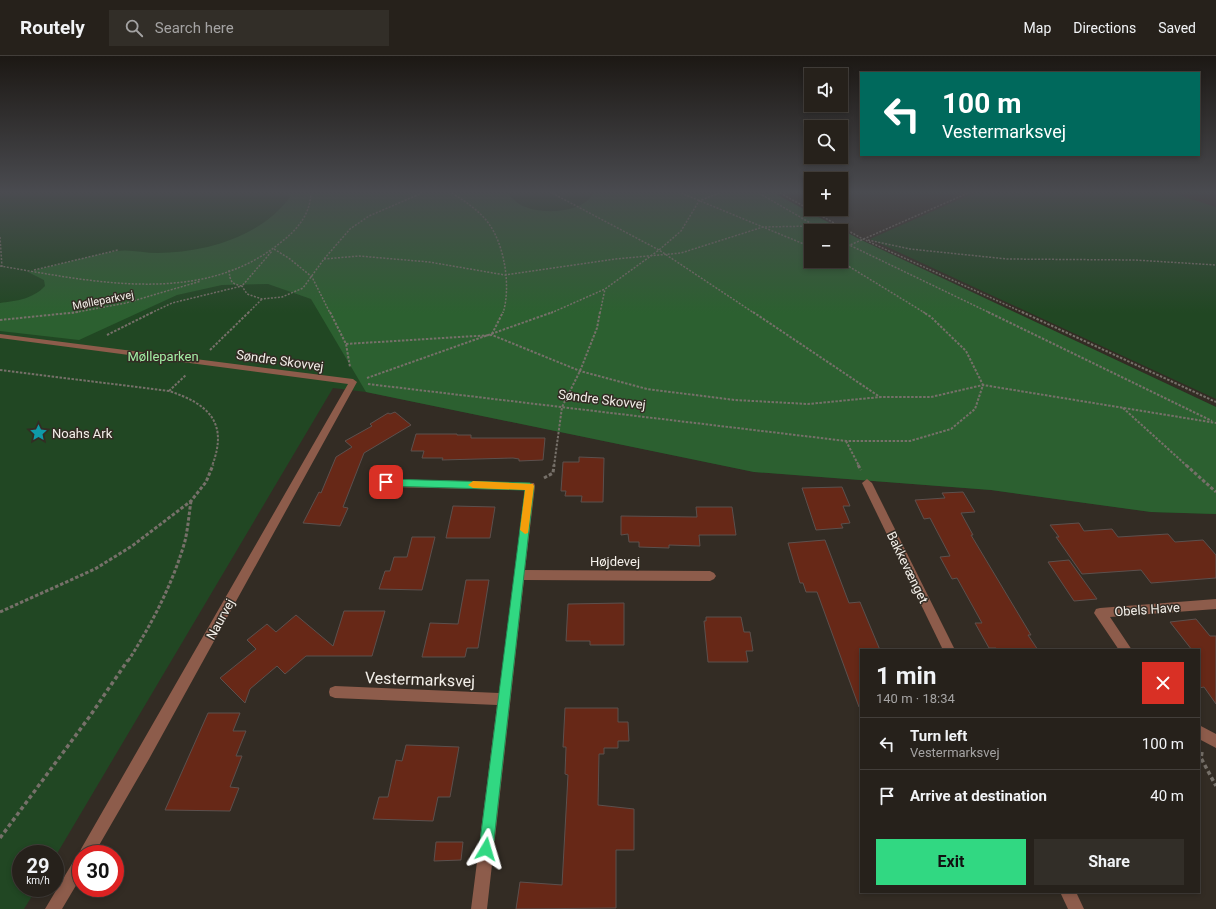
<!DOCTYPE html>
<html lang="en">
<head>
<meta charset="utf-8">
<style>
	:root { --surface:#26211b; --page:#322e28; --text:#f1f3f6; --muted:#a4a3a3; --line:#423e3a; --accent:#31d882 }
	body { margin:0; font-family:Roboto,sans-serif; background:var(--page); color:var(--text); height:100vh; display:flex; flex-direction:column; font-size:15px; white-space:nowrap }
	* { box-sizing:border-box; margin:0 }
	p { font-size:13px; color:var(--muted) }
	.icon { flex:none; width:22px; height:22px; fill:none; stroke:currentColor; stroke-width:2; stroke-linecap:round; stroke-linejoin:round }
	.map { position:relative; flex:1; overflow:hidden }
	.side { position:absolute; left:860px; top:593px; width:340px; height:244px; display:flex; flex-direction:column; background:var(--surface); border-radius:0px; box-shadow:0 2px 6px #0003,0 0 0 1px var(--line) }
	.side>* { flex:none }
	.top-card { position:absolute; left:860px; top:16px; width:340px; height:84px; border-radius:0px; box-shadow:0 2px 6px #0003,0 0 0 1px var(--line); background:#00695c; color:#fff; overflow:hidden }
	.buttons { position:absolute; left:804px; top:12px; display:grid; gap:8px }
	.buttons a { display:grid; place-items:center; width:44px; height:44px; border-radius:0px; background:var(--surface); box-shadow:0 2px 6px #0003,0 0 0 1px var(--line); font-size:20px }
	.speed { position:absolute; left:12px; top:789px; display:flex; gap:8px; font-size:20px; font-weight:700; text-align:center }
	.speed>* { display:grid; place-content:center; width:52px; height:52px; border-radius:50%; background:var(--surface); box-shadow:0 2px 6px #0003,0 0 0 1px var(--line); line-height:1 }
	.speed small { font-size:10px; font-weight:400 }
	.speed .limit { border:6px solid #d22; background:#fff; color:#111 }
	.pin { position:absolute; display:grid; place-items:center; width:34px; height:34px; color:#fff; margin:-17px; border-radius:8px; box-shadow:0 2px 6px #0006 }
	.me { position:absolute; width:44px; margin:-22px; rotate:7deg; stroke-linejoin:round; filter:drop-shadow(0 0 3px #0008) }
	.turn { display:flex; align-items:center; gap:14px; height:84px; padding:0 16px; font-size:18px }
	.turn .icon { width:52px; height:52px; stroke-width:2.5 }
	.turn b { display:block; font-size:28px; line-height:34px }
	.round { display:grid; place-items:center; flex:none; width:42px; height:42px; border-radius:0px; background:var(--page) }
	.head { display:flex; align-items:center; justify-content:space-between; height:68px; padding:0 16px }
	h1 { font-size:24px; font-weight:700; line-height:30px }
	.button { display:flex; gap:8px; margin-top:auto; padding:8px 16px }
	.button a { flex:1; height:46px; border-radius:0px; background:var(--accent); color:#111; font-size:16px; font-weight:700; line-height:46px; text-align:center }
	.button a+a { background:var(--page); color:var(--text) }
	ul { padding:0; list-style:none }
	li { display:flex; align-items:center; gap:12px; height:52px; padding:0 16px; border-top:1px solid var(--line) }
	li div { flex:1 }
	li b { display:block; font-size:15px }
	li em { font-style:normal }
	header { display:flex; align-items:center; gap:24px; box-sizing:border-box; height:56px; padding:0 20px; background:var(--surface); border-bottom:1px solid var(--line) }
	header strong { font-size:19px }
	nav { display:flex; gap:22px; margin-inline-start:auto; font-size:14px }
	.search { width:280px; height:36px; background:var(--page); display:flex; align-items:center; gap:10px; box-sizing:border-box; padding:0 14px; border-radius:0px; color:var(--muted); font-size:15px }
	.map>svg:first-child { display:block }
</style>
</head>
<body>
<header>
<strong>Routely</strong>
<div class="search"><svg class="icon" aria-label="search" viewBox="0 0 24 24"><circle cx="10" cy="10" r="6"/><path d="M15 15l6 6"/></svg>Search here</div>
<nav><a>Map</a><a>Directions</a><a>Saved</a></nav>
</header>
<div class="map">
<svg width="1216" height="853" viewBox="0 0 1216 853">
	<rect width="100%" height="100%" fill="#332c24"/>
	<!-- green -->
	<g fill="#214723" fill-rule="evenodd">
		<path d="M 0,137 L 774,137 L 857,182 L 1216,351 L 1216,458 L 1151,456 L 991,434 L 754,416 L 366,336 L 333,332 L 55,801 L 55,798 L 21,798 L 21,832 L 37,832 L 24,853 L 0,853 ZM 811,175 L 841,175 L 841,205 L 811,205 Z"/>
		<polygon points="974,137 1172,137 1216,151 1216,343 870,183"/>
	</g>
	<!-- forest -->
	<path fill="#2c6030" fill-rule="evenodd" d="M 288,137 L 506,137 C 511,141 516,146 521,149 C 540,159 582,158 594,137 L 774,137 L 857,182 L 1216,351 L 1216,458 L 1151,456 L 991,434 L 754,416 L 366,336 L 311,243 L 268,228 L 222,229 L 177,239 L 79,284 L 0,275 L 0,247 C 16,245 33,243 45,230 L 44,224 L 28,216 C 58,209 88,200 117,195 C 130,193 144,197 157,197 C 204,197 261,181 290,141 ZM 811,175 L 841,175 L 841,205 L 811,205 Z"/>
	<!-- building -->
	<g fill="#672817" stroke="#5c504d">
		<polygon points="395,356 411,369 364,397 343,451 348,452 340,470 303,467 319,436 321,437 336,401 352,391 345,385 372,370 370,368 388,357 390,358"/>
		<polygon points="416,378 457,378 457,379 471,379 471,382 545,382 543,404 519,405 519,403 513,402 442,404 443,402 422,402 424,395 411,395"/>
		<polygon points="579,401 604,402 603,446 581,446 582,440 565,440 566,435 561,435 563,406 579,406"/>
		<polygon points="842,431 850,450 843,450 850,467 841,468 843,472 816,474 802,432"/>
		<polygon points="963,436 975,456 961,457 973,479 971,479 1031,579 1028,579 1038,594 997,594 996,592 989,592 975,567 982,567 957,522 952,523 940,501 950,500 930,462 924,463 915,444 945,442 942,437"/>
		<polygon points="453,450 495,451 490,482 446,482"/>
		<polygon points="696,451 732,451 736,479 699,479 700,490 669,489 669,492 639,491 639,486 629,486 628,478 621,479 621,460 697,461"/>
		<polygon points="1079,467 1084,475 1112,473 1118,481 1168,478 1175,486 1203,484 1216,499 1216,522 1151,527 1141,514 1082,518 1056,481 1059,481 1050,469"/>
		<polygon points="412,481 435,481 422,534 379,533 385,515 390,515 394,501 407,501"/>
		<polygon points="825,484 849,547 860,546 880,594 861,594 861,650 859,651 817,536 806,536 803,527 800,527 788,487"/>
		<polygon points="1069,504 1097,543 1074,545 1048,506"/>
		<polygon points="466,524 489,524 478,592 467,592 465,601 422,601 430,567 458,568"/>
		<polygon points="624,547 624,589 590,589 590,585 566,585 568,548"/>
		<polygon points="344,555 385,555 372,600 306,600 285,618 277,610 250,633 245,647 220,622 256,593 247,584 267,568 276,576 296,559 333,590"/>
		<polygon points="706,561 741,561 744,576 750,576 753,595 746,595 748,606 708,606 704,565 706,565"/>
		<polygon points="1196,563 1210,580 1216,580 1216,648 1204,631 1199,632 1199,594 1192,594 1170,566"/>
		<polygon points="565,652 618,652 618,666 628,666 629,685 618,685 618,692 604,692 604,698 599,698 598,749 634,753 634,794 616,794 616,852 516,853 520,826 562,829 568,719 565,718 566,691 563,691"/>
		<polygon points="208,657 240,657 233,675 246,675 236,700 242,700 230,731 239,732 230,755 165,754"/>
		<polygon points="406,689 459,691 450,741 438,741 433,765 373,763 379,741 388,741 396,704 402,705"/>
		<polygon points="436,786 463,786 461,804 434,805"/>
	</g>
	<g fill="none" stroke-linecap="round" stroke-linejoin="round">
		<!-- path-far3 -->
		<g stroke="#767069" stroke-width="1.5" stroke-dasharray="2 1.5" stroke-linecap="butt">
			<path d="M 452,137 C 466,146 480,155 489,168 C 505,190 511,232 503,257"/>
			<polyline points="552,137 659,194 754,257"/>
			<polyline points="681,137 811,191"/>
			<polyline points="759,137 824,175"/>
			<polyline points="780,137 863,183 1024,257"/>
			<polyline points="0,181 2,211"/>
			<polyline points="868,184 910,193 1007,203 1135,204 1216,209"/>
			<polyline points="841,185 990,257"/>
			<polyline points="274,193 290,203 312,221 330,257"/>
			<polyline points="841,193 968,137"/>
			<polyline points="324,203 359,200 429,206 505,219 615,203 681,197 763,171 815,170"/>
			<polyline points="840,205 925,257"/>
			<path d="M 0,210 C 91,225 201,251 280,187 C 297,174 310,159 311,137"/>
			<polyline points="34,214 118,194"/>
			<path d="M 229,214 C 230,225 231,228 242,230 L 272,195"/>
			<polyline points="72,257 126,247 201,225"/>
			<polyline points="151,257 172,247 242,230 247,238 262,243 282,241 303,232 324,203 350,173 369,160 422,137"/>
			<polyline points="248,257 262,243"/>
			<polyline points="551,257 605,233 659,194 681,175 699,145 719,137"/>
			<polyline points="600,257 605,233"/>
		</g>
		<!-- path-far2 -->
		<g stroke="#767069" stroke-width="2" stroke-dasharray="2.5 1.5" stroke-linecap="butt">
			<polyline points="330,256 346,288 350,311"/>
			<polyline points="753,256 880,341"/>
			<polyline points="988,256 1212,365"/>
			<polyline points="1022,256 1216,346"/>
			<polyline points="0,264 79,256"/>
			<polyline points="492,278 503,256"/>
			<polyline points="107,279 153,256"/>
			<polyline points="346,288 492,279 580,315 647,333 735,344 808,348 881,341 931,341 983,329 1216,367"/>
			<polyline points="210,294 249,256"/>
			<path d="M 0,314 L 169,335 C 208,348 229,366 212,410"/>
			<polyline points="367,322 553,256"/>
			<polyline points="368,328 846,385 910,385 951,373 975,353 983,329 966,295 931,261 923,256"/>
			<polyline points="169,335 186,319"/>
			<polyline points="1123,352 1187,410"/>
			<polyline points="846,385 859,410"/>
			<polyline points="554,410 562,351 580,315 597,272 600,256"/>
		</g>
		<!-- path-far1 -->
		<g stroke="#767069" stroke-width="3" stroke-dasharray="3.5 2" stroke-linecap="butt">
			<polyline points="858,409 861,414"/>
			<polyline points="1186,409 1216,436"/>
			<polyline points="544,422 553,417 554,409"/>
			<polyline points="0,556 95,513 132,490 191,445 206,426 213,409"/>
			<path d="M 128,605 C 152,568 173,527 185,485 C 188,472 189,458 191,445"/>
		</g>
		<!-- path -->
		<g stroke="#767069" stroke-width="3.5" stroke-dasharray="4 3" stroke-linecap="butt">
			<polyline points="1202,696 1201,702 1216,730"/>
			<polyline points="0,782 90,660 128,604"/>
		</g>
		<!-- minor -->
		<g fill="#8d5c4b" fill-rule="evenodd">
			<polygon points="0,278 353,323 357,326 149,703 94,798 81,798 81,821 62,853 45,853 76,801 79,799 81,793 348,328 0,282"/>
			<polygon points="386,423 534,427 535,430 525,514 710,515 714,517 716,520 714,523 710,525 524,524 487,853 471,853 497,649 335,642 330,640 329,636 330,632 335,630 499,637 525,434 386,431 381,427"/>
			<polygon points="867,423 872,427 955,594 943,594 862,427"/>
			<polygon points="1216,543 1216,553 1110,561 1132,594 1119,594 1094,557 1096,553 1100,552"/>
			<polygon points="1199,669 1216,678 1216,692 1199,683"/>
			<polygon points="1060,836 1076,836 1084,853 1068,853"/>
		</g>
	</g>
	<!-- sky -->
	<linearGradient id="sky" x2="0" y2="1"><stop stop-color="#1c1814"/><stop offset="0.53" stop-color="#4a4b50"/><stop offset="1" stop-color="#4a4b50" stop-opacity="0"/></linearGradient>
	<rect width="1216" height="257" fill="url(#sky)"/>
	<!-- route -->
	<polygon fill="#31d882" stroke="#208c54" points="386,423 530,427 534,430 493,793 491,798 486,800 481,798 479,793 525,434 386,430 382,426"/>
	<!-- slow -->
	<polygon fill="#f59e0b" points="473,425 533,428 534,430 528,477 525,478 520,474 525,434 473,432 468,429"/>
	<!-- icons -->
	<defs>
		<symbol id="sight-bare" viewBox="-9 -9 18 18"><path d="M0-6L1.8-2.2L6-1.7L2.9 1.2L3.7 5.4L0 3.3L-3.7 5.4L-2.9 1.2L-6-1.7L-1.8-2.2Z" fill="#0f9aa8" stroke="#332c24" stroke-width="2.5" paint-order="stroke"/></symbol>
	</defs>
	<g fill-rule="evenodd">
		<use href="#sight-bare" x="26" y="364" width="25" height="25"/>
	</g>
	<g text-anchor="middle" stroke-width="3" stroke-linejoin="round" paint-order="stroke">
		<!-- far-street labels -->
		<g font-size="11" fill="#f3efe9" stroke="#332c24">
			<text transform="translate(103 244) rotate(-11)" y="4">Mølleparkvej</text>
		</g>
		<!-- park labels -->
		<g font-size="13" fill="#a2eea4" stroke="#332c24">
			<text x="163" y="305">Mølleparken</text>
		</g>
		<!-- street labels -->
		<g font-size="13" fill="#f3efe9" stroke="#332c24">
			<text transform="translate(280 304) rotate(8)" y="5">Søndre Skovvej</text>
			<text transform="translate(602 343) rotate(7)" y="5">Søndre Skovvej</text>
			<text x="615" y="510">Højdevej</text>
			<text transform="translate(908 511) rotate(64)" y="5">Bakkevænget</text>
			<text transform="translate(1147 553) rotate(-4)" y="5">Obels Have</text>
			<text transform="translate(220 563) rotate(-61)" y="5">Naurvej</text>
		</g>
		<!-- poi labels -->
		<g font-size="13" fill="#f3efe9" stroke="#332c24" text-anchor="start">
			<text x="52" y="382">Noahs Ark</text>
		</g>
		<!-- near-street labels -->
		<g font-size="16" fill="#f3efe9" stroke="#332c24">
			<text transform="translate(420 623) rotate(2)" y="6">Vestermarksvej</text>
		</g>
	</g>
</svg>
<div class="buttons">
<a><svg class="icon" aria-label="sound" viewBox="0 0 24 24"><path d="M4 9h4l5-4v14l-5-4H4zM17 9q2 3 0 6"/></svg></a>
<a><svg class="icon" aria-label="search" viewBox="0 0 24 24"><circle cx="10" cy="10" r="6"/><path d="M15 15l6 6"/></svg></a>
<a>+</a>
<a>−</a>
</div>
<div class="speed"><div>29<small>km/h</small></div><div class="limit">30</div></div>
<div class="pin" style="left:386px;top:426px;background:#d93025"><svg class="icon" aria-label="arrive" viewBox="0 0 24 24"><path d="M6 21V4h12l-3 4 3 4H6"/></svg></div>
<svg class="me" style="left:486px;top:793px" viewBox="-20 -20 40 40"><path d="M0-17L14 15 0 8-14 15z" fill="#31d882" stroke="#fff" stroke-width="4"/></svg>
<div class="top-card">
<div class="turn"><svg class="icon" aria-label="left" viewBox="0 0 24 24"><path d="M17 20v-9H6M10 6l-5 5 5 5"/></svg><div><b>100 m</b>Vestermarksvej</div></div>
</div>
<section class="side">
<div class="head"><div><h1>1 min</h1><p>140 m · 18:34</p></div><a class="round" style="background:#d93025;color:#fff"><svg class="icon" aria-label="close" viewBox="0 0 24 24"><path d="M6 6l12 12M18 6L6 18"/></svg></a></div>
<ul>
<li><svg class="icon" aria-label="left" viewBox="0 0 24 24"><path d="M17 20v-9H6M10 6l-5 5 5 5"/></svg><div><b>Turn left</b><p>Vestermarksvej</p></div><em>100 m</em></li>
<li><svg class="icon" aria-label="arrive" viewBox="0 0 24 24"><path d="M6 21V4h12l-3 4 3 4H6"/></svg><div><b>Arrive at destination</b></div><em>40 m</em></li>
</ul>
<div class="button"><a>Exit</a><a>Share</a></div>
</section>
</div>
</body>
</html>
